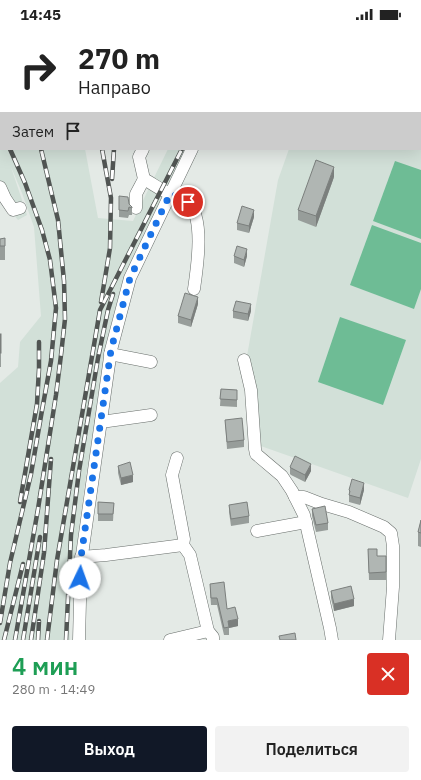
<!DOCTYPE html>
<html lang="ru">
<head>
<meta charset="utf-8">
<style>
	:root { --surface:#fff; --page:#f2f2f2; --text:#222; --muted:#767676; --accent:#111827 }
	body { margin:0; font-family:"IBM Plex Sans",sans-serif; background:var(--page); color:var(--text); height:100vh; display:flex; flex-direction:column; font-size:15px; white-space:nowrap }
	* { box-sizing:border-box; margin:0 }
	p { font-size:13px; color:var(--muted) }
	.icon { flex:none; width:22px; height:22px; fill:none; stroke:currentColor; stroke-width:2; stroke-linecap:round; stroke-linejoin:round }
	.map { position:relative; height:612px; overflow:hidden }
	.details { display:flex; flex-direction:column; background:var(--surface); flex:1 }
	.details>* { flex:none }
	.guide { position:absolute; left:0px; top:0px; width:421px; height:122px; box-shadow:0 4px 16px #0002; background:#fff; color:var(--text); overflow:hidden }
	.pin { position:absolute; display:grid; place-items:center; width:34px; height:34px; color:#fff; margin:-17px; border:2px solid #fff; border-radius:50%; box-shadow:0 1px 4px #0007 }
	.me { position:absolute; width:44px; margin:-22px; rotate:3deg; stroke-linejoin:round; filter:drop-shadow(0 0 3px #0008) }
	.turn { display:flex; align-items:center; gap:14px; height:84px; padding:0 12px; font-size:18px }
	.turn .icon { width:52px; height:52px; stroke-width:2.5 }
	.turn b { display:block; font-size:28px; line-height:34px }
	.then { display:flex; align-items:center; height:38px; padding:0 12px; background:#0003; gap:8px; font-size:15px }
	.round { display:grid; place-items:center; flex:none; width:42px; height:42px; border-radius:4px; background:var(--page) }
	.headline { display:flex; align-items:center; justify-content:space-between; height:68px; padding:0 12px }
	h1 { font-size:24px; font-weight:600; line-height:30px; color:#1e9e55 }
	.button { display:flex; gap:8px; margin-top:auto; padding:8px 12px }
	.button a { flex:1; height:46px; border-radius:4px; background:var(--accent); color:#fff; font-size:16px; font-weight:600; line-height:46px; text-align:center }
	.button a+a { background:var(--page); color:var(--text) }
	.status { display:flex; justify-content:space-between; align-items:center; height:28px; padding:0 20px; background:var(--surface); direction:ltr }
	.status svg { height:11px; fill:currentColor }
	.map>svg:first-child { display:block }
</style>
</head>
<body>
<div class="status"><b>14:45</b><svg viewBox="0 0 49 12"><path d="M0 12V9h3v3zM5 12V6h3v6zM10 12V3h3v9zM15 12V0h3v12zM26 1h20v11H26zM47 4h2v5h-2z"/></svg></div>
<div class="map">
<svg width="421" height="612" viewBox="0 0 421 612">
	<rect width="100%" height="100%" fill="#e4eae6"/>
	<!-- built -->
	<g fill="#d2e0d8">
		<polygon points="0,0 33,0 33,1 1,1 1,121 85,121 98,190 133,193 168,121 190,121 122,256 109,304 85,455 74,539 69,595 70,612 0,612 0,355 18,339 20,314 41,288 34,199 22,165 11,139 27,187 18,192 0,171"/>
		<polygon points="333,0 421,0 421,431 408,470 258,417 247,328 278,152 289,121 420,121 420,1 333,1"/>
	</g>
	<!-- water -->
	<g fill="#6ebc95">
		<polygon points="395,133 421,142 421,211 373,193"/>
		<polygon points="372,197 421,215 421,261 414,281 350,257"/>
		<polygon points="340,289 406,312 383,377 318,354"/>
	</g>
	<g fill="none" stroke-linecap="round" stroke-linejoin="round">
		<defs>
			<g id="minor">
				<polyline points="55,0 55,1"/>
				<polyline points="147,1 147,0"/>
				<polyline points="274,1 274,0"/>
				<polyline points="420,18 421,16"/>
				<path d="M 143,121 L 139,129 L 144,151 C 153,156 162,163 171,166 C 177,169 183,170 188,174 C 205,190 197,240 194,261"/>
				<polyline points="0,159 5,170 13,182 20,180"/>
				<polyline points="136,180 136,166 144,151"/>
				<polyline points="110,326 151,334"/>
				<polyline points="244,332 251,362 255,421 256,426 282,448 292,463 304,487 330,600 332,612"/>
				<polyline points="101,394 151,387"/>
				<polyline points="177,430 172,447 184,511 183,517 190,527 208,603 213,609 213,612"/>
				<polyline points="295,469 304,469 322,476 349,484 384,499 391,505 393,518 393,559 389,612"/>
				<polyline points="257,503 306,494"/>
				<polyline points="81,529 106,527 183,517"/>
				<polyline points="79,612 81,534 111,322 130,250 192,121"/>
				<polyline points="170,612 208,603"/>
			</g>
		</defs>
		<!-- minor casing -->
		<use href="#minor" stroke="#686e6b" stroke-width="13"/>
		<!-- minor -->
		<use href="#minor" stroke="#fff" stroke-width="12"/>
		<defs>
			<g id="rail">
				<polyline points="88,0 88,1"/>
				<polyline points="96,0 96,1"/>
				<polyline points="259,1 260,0"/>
				<polyline points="0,21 1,23"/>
				<polyline points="0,85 1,89"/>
				<polyline points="0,97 1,99"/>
				<polyline points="112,151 114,121"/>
				<polyline points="101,274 110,220 111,170 102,121"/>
				<polyline points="20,474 37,376 39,341 39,314"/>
				<polyline points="0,595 10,535 31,446 41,388 51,333 56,280 50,232 42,202 25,155 10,121"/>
				<polyline points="4,612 23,536"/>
				<polyline points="15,612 38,481 56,367 61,327 65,291 64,253 58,192 41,121"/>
				<polyline points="23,612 40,509"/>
				<polyline points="31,612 44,525 51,431"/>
				<polyline points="38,612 39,593"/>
				<polyline points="47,612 57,532 100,282 182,121"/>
				<polyline points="66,612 71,507 79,443 98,330 108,282 113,266"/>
			</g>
		</defs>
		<!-- rail casing -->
		<use href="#rail" stroke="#515553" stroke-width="4.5"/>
		<!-- rail -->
		<use href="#rail" stroke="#fff" stroke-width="3" stroke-dasharray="9" stroke-linecap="butt"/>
	</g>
	<!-- wall -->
	<g fill="#979d9a">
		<polygon points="334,149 316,199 298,192 298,182"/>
		<polygon points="119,168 132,179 132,187 129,187 128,190 119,189"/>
		<polygon points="254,189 249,205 237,202 237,195"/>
		<polygon points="5,210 5,232 0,232 0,211"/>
		<polygon points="234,228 247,228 244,239 234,235"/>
		<polygon points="198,276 191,299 178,295 178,288"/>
		<polygon points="233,283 251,283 248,293 233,290"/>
		<rect x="0" y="306" width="1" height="33"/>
		<polygon points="221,361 237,362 237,379 220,378"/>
		<polygon points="225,392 244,412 244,419 227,421"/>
		<polygon points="118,438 133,454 121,457 118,445"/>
		<polygon points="290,439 311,443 305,454 291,447 290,446"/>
		<polygon points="349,462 364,462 360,477 349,474"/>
		<polygon points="98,474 114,475 113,493 98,493"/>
		<polygon points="229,477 249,488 249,495 231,498 229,484"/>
		<polygon points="312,481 328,495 328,502 316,504 312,488"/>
		<polygon points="421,492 421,519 418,518 418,504"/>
		<polygon points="368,521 377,528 386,528 386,552 369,552"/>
		<polygon points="210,556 238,598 229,600 229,607 224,607 217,577 211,577 210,563"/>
		<polygon points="331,563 354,578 334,583 331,570"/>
	</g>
	<!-- shaded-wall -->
	<g fill="#7b7f7d">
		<polygon points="334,139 334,149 316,199 316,188"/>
		<polygon points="254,182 254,189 249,205 249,198"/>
		<polygon points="247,221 247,228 244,239 244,232"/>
		<polygon points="198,269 198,276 191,299 191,292"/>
		<polygon points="251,276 251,283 248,293 248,286"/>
		<polygon points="311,436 311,443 305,454 305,447"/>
		<polygon points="133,447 133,454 121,457 121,450"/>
		<polygon points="364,455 364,462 360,477 360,470"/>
		<polygon points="354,571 354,578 334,583 334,576"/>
		<polygon points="238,591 238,598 229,600 228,593"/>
	</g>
	<!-- building -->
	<g fill="#b0b6b3" stroke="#7b7f7d">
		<polygon points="316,132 334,139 316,188 298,182"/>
		<polygon points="119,168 128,169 129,176 132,179 132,180 129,179 128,183 119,182"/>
		<polygon points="242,178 254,182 249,198 237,195"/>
		<polygon points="5,210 5,218 0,218 0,211"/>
		<polygon points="237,218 247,221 244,232 234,228"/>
		<polygon points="185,265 198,269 191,292 178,288"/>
		<polygon points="236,273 251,276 248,286 233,283"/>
		<rect x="0" y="306" width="1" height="19"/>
		<polygon points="221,361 237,362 237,372 220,371"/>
		<polygon points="242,390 244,412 227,414 225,392"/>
		<polygon points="295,428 311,436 305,447 291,440 290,439"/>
		<polygon points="130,434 133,447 121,450 118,438"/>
		<polygon points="352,451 364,455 360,470 349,467 350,463 349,462"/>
		<polygon points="98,474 114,475 113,486 98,486"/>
		<polygon points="247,474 249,488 231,491 229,477"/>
		<polygon points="325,478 328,495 316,497 312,481"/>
		<polygon points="421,492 421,505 418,504"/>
		<polygon points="368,521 377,521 377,528 386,528 386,544 369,545"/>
		<polygon points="224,554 227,581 235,579 238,591 228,593 229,599 224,600 217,570 211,570 210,556"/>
		<polygon points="351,558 354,571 334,576 331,563"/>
		<polygon points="295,605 296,612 280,612 279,608"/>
	</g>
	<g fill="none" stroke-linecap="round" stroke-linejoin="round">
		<!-- route -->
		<polyline stroke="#1a73e8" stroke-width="7" stroke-dasharray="0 12.6" points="80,550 81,529 111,322 130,250 170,166 180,169 188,174"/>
	</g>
</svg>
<div class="pin" style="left:188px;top:174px;background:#d93025"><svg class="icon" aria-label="arrive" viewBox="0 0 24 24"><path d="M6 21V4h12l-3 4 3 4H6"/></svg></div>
<svg class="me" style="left:80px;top:550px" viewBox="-20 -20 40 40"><circle r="19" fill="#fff"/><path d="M0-13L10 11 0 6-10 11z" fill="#1a73e8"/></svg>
<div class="guide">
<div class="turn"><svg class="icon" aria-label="right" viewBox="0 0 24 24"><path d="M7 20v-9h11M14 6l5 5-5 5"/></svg><div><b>270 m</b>Направо</div></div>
<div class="then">Затем<svg class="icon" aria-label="arrive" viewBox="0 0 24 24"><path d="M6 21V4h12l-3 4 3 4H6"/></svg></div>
</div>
</div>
<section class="details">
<div class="headline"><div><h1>4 мин</h1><p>280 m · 14:49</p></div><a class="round" style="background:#d93025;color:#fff"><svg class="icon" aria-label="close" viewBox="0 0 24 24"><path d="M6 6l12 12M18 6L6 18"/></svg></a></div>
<div class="button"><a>Выход</a><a>Поделиться</a></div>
</section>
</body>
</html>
